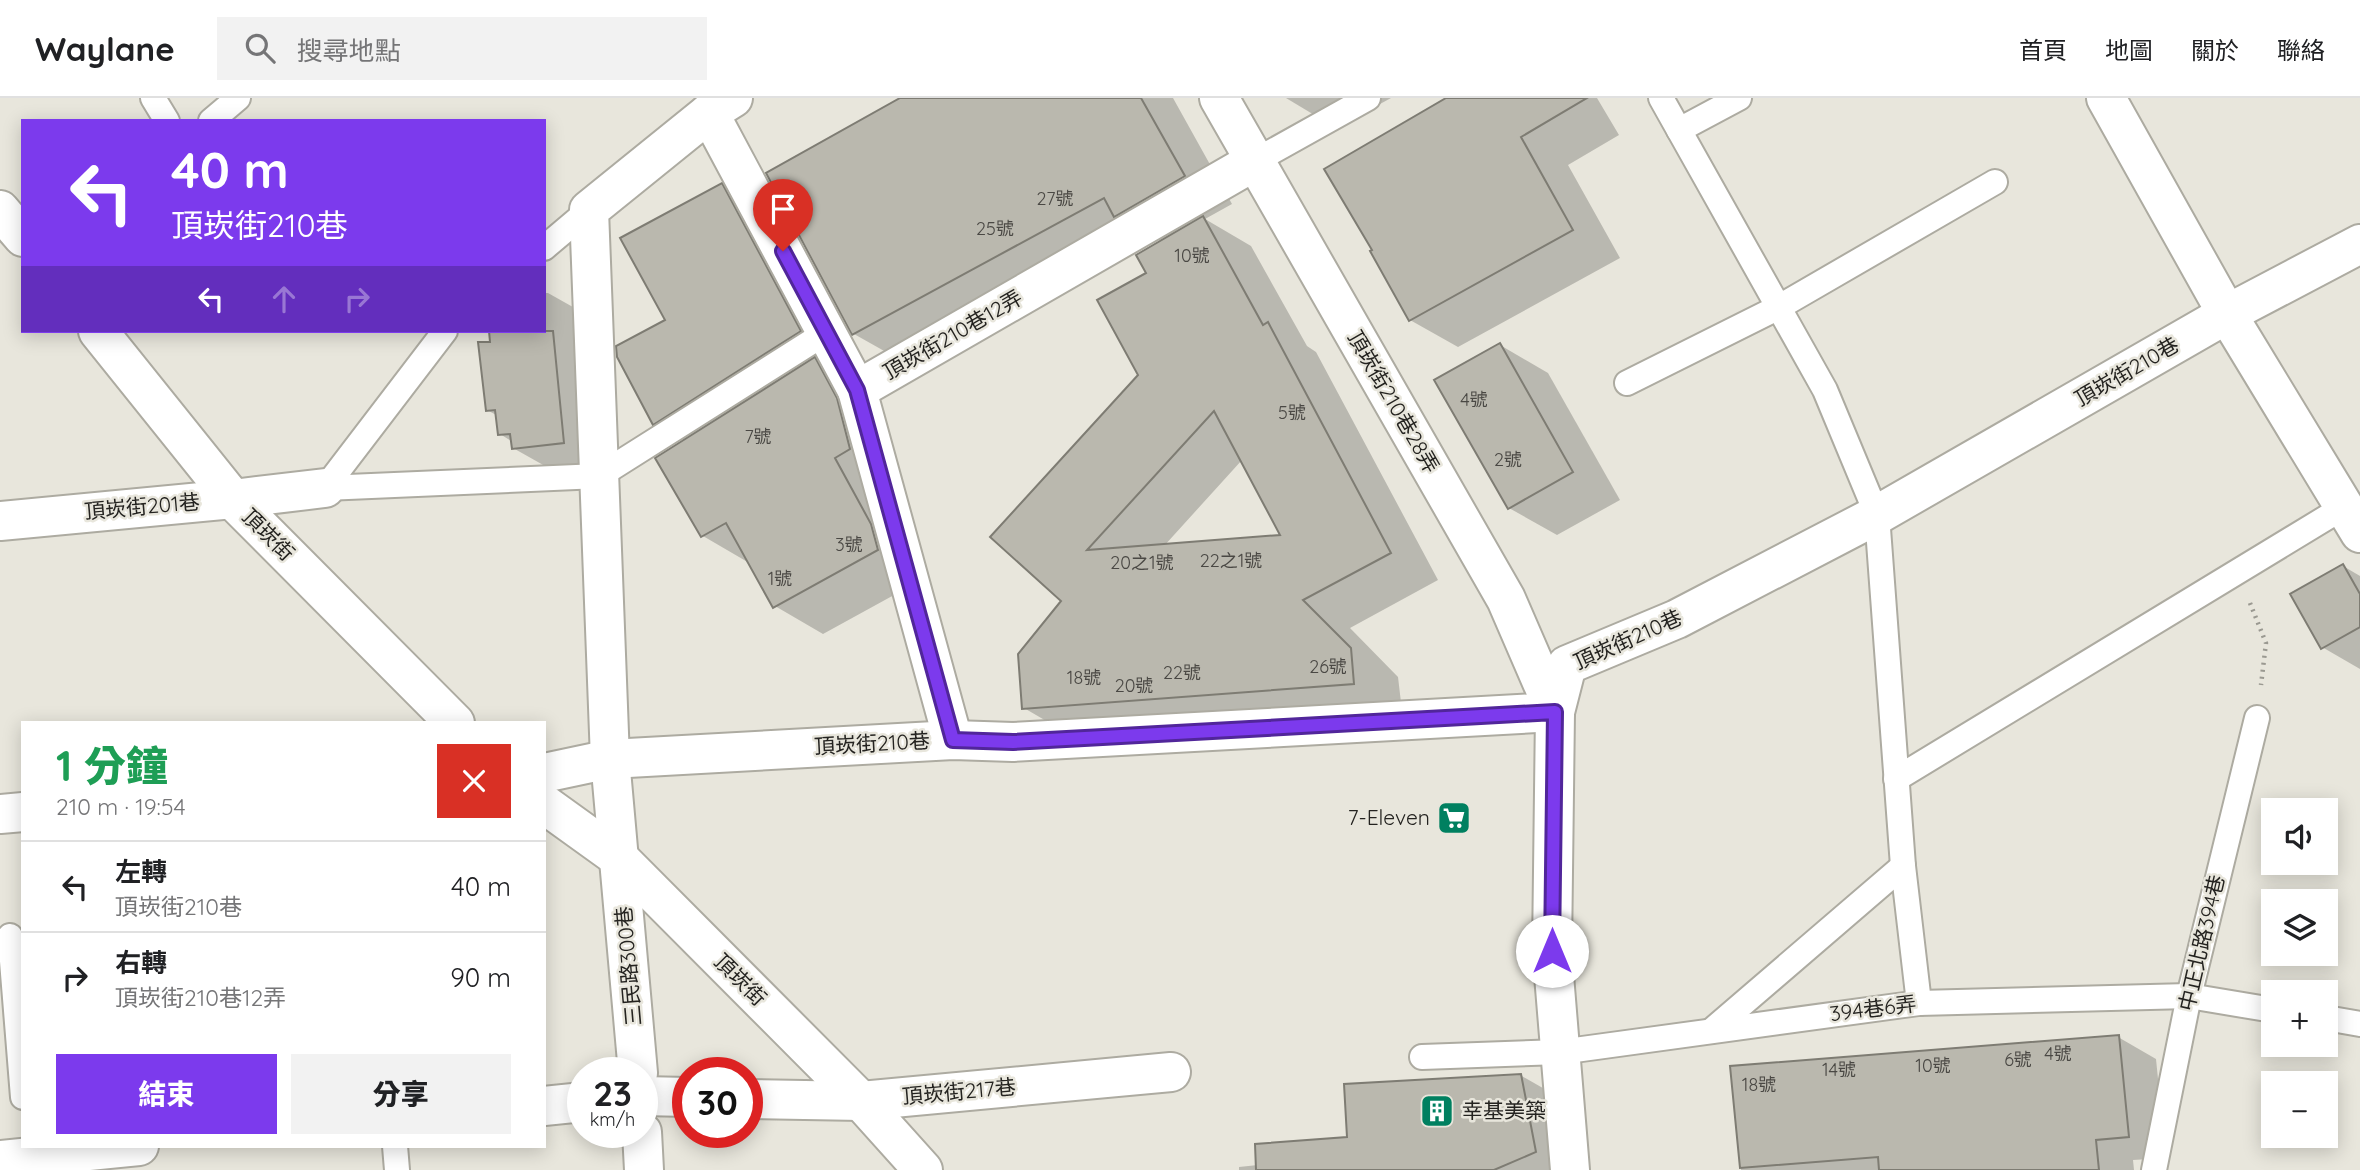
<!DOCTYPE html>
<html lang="zh-TW">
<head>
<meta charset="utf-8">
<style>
	:root { --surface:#fff; --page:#f2f2f2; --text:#202124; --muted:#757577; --line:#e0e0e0; --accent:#7c3aed }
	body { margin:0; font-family:Quicksand,"Noto Sans TC",sans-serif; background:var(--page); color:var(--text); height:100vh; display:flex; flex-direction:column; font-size:26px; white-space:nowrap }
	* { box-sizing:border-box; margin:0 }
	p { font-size:23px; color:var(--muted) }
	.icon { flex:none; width:38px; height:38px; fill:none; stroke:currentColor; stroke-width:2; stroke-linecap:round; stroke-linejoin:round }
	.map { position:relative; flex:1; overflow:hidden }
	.side { position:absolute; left:21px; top:623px; width:525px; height:427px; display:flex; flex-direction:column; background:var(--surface); border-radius:0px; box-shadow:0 4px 18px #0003 }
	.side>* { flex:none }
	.top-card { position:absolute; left:21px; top:21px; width:525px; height:214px; border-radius:0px; box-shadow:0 4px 18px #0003; background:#7c3aed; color:#fff; overflow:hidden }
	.buttons { position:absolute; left:2261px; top:700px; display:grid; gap:14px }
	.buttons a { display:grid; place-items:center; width:77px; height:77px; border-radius:0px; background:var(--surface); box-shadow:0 4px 18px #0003; font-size:35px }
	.speed { position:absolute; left:567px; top:959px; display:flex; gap:14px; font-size:35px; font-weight:700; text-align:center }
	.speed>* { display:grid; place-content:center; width:91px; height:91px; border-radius:50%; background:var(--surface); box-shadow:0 4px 18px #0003; line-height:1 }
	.speed small { font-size:18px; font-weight:400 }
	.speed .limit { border:10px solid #d22; background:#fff; color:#111 }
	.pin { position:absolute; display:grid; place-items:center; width:60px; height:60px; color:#fff; margin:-72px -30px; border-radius:50% 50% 50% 0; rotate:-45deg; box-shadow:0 0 7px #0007 }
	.pin .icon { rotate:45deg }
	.me { position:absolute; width:77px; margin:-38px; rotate:0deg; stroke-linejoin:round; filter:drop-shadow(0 0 5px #0008) }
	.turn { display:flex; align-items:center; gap:24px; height:147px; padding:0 35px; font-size:32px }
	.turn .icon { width:91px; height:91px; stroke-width:2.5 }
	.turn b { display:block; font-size:49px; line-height:60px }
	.lanes { display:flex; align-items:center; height:66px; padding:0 35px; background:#0003; justify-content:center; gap:35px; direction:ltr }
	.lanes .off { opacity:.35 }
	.round { display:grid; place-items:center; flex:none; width:74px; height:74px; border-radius:0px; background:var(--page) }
	.summary { display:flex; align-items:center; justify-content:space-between; height:119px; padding:0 35px }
	h1 { font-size:42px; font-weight:800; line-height:52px; color:#1e9e55 }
	.cta { display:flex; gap:14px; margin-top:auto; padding:14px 35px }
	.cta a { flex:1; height:80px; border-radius:0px; background:var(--accent); color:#fff; font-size:28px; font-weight:800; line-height:80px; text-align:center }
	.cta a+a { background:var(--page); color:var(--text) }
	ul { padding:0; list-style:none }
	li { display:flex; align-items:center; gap:21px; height:91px; padding:0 35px; border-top:2px solid var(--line) }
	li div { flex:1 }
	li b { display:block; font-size:26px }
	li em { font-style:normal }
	header { display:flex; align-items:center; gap:42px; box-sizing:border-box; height:98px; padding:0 35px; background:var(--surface); border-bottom:2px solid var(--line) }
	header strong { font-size:33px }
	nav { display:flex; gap:38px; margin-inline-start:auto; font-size:24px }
	.search { width:490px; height:63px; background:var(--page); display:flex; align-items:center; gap:18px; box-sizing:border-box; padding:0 24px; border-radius:0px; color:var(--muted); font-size:26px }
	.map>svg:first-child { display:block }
</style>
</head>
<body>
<header>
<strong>Waylane</strong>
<div class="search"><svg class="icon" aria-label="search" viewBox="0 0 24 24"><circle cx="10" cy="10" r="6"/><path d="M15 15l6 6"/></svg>搜尋地點</div>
<nav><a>首頁</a><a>地圖</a><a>關於</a><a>聯絡</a></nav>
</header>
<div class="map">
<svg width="2360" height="1072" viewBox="0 0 2360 1072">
	<rect width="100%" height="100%" fill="#e8e6dc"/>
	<!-- shadow -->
	<g fill="#0003" fill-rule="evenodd">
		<path d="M 904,0 L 1173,0 L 1232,106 L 1205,121 L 1251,148 L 1307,248 L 1316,254 L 1438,482 L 1350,530 L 1398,579 L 1402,613 L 1072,638 L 1024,610 L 1140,277 L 1148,175 L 1162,144 L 1143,133 L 902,263 L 854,236 ZM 1242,362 L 1283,438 L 1164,448 Z"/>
		<polygon points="1286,0 1391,0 1336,30"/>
		<polygon points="1450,0 1597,0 1619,37 1568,67 1620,160 1458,249 1410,222"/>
		<polygon points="721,87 769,115 925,480 823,536 775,508 751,466 703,438 685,343 654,325 667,223"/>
		<polygon points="544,195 548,195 596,222 612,372 561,377 513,350 513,344 500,336 498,318 487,312 492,245 491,233 544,233"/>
		<polygon points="1500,247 1548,275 1620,402 1557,437 1509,410"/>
		<polygon points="2343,468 2360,478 2360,571 2322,549"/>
		<polygon points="2118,939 2156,961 2166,1060 2133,1062 2134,1072 1741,1072 1732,969"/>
		<polygon points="1520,977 1569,1005 1582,1072 1239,1072 1239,1069 1278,1065"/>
	</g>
	<!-- building -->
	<g fill="#bab8ae" stroke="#7e7c73" stroke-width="2" fill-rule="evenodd">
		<polygon points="900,0 1141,0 1185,78 1114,119 1104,100 852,237 766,75"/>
		<polygon points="1446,0 1587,0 1521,39 1573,132 1409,223 1370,153 1372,152 1324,71"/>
		<polygon points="722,85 801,233 653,327 617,259 616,248 665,222 620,140"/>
		<path d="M 1203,118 L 1263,227 L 1268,224 L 1391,455 L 1303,502 L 1351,550 L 1354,586 L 1022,611 L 1018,556 L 1061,503 L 990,439 L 1138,277 L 1097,202 L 1146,175 L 1136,157 ZM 1214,313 L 1280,437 L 1087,452 Z"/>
		<polygon points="489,233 553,233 564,345 512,351 510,336 498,337 495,312 486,313 478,244 490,244"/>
		<polygon points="1500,245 1573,374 1508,411 1434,282"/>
		<polygon points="815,259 837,300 850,351 835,360 871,426 878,452 773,510 726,425 701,439 655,360"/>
		<polygon points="2343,466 2360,496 2360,529 2321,551 2290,496"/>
		<polygon points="2119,937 2129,1039 2096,1042 2099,1072 1879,1072 1878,1059 1740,1070 1730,968"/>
		<polygon points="1521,976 1536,1054 1494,1072 1256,1072 1255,1046 1347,1039 1344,986"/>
	</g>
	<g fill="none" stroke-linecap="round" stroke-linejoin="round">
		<defs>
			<g id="service">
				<polyline points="153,0 167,23"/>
				<polyline points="1661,0 1825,292 1877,417 1903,768 1919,905"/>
				<polyline points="211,23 238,0"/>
				<polyline points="1679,32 1739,0"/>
				<polyline points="1255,63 1368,0"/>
				<polyline points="544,150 589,112"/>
				<polyline points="445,233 325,390 599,378 811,244"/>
				<polyline points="1627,285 1779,209 1995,84"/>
				<polyline points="1896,681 2344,409"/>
				<polyline points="10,838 23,999"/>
				<polyline points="2326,920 2360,926"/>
				<polyline points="1711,933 1903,768"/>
				<polyline points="1422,959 1560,954 1919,905 2189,898 2273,912"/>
				<polyline points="395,1048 397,1072"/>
				<polyline points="2154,1072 2189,898 2257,620"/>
			</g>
			<g id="minor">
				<polyline points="1219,0 1506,501 1555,614"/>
				<polyline points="2106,0 2227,216 2360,435"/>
				<polyline points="709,15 857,292"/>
				<polyline points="0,423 233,401 325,390"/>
				<polyline points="953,642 857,292 1255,63"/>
				<polyline points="544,675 610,661 953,642 1013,644 1555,614"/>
				<polyline points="0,716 23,714"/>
				<polyline points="638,975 610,661 589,112 709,15 733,0"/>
				<polyline points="642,998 688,999"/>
				<polyline points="747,1001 861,1003 1171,974"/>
				<polyline points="544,1008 583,1004"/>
				<polyline points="642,1034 644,1072"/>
				<polyline points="0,1062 139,1048"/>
				<polyline points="1570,1072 1552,853 1555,614 1567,567 1677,521 1877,417 2227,216 2360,146"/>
			</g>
			<g id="tertiary">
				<polyline points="0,112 23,139"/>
				<polyline points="98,233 236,405 455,625"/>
				<polyline points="544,706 619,760 861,1003 923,1072"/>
			</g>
		</defs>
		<!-- service casing -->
		<use href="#service" stroke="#adaba1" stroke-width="28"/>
		<!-- minor casing -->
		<use href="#minor" stroke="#adaba1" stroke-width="42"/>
		<!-- tertiary casing -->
		<use href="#tertiary" stroke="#adaba1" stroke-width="42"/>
		<!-- path -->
		<polyline stroke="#9a9991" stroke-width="4.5" stroke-dasharray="2 5" stroke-linecap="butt" points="2250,505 2266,545 2261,587"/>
		<!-- service -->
		<use href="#service" stroke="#fff" stroke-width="24"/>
		<!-- minor -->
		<use href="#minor" stroke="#fff" stroke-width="38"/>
		<!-- tertiary -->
		<use href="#tertiary" stroke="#fff" stroke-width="38"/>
	</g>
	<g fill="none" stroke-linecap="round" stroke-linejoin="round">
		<defs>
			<polyline id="route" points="783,153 857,292 953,642 1013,644 1555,614 1552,853"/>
		</defs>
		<!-- route casing -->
		<use href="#route" stroke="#51269a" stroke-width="18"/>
		<!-- route -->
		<use href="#route" stroke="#7c3aed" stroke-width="12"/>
	</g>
	<!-- icons -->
	<defs>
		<symbol id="supermarket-square" viewBox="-11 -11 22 22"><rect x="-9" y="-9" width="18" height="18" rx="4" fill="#008060" stroke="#e8e6dc"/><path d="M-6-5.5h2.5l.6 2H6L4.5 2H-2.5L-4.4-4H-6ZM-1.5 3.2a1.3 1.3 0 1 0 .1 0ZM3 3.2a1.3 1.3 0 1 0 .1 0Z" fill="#fff"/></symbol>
		<symbol id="building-square" viewBox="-11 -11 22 22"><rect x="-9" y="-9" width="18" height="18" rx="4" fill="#008060" stroke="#e8e6dc"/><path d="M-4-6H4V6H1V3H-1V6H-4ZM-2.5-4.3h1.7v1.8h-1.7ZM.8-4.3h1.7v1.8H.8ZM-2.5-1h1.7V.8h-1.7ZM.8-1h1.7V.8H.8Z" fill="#fff"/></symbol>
	</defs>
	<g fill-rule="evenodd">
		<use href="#supermarket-square" x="1435" y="701" width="38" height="38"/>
		<use href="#building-square" x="1418" y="994" width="38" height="38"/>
	</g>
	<g text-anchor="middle" stroke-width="5" stroke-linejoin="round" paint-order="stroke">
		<!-- number labels -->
		<g font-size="18" fill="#4a4844">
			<text x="1055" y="107">27號</text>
			<text x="995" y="137">25號</text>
			<text x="1192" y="164">10號</text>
			<text x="1474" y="308">4號</text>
			<text x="1292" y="321">5號</text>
			<text x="758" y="345">7號</text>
			<text x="1508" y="368">2號</text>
			<text x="849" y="453">3號</text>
			<text x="1231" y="469">22之1號</text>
			<text x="1142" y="471">20之1號</text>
			<text x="780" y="487">1號</text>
			<text x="1328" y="575">26號</text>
			<text x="1182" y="581">22號</text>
			<text x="1084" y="586">18號</text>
			<text x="1134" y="594">20號</text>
			<text x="2058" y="962">4號</text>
			<text x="2018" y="968">6號</text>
			<text x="1933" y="974">10號</text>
			<text x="1839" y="978">14號</text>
			<text x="1759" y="993">18號</text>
		</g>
		<!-- street labels -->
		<g font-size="21" fill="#242320" stroke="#e8e6dc">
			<text transform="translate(953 237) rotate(-30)" y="7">頂崁街210巷12弄</text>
			<text transform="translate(2127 274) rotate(-30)" y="7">頂崁街210巷</text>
			<text transform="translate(1393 304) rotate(60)" y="7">頂崁街210巷28弄</text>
			<text transform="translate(142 409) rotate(-5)" y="7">頂崁街201巷</text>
			<text transform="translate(268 437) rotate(45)" y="7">頂崁街</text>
			<text transform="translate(1628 542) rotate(-24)" y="7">頂崁街210巷</text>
			<text transform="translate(872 646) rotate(-3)" y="7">頂崁街210巷</text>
			<text transform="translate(2202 845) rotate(-77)" y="7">中正北路394巷</text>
			<text transform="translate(629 868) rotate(-95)" y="7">三民路300巷</text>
			<text transform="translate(740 882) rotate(45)" y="7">頂崁街</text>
			<text transform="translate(1873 911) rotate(-7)" y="7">394巷6弄</text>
			<text transform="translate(959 994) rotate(-5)" y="7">頂崁街217巷</text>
		</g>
		<!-- poi labels -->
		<g font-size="21" fill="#242320" stroke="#e8e6dc" text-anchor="end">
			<text x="1430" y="727">7-Eleven</text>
			<text x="1462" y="1020" text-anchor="start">幸基美築</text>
		</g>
	</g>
</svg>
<div class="buttons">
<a><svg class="icon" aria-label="sound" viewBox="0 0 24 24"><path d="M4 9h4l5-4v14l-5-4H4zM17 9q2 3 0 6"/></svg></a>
<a><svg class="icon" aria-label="layers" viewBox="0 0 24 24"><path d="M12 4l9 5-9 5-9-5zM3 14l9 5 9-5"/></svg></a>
<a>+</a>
<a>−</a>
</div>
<div class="speed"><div>23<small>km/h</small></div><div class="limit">30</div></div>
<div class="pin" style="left:783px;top:153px;background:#d93025"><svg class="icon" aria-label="arrive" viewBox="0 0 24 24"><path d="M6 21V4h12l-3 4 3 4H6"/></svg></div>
<svg class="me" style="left:1552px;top:853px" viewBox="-20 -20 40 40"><circle r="19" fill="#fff"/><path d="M0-13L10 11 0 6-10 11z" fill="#7c3aed"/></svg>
<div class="top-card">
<div class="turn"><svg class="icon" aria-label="left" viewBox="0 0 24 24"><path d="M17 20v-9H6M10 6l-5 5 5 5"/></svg><div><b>40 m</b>頂崁街210巷</div></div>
<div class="lanes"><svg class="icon" aria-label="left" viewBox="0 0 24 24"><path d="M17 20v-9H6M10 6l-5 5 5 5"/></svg><svg class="icon off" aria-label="ahead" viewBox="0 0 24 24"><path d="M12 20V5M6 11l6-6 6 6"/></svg><svg class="icon off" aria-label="right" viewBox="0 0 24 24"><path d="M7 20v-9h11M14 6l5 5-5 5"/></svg></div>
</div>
<section class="side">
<div class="summary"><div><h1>1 分鐘</h1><p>210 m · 19:54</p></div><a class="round" style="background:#d93025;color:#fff"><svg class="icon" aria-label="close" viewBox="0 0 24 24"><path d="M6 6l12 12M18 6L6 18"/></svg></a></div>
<ul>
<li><svg class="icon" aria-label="left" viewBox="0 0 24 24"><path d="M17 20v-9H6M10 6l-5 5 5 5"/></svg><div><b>左轉</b><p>頂崁街210巷</p></div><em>40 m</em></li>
<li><svg class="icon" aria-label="right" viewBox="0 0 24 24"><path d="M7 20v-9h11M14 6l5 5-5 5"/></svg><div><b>右轉</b><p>頂崁街210巷12弄</p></div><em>90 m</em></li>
</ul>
<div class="cta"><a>結束</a><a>分享</a></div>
</section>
</div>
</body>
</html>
